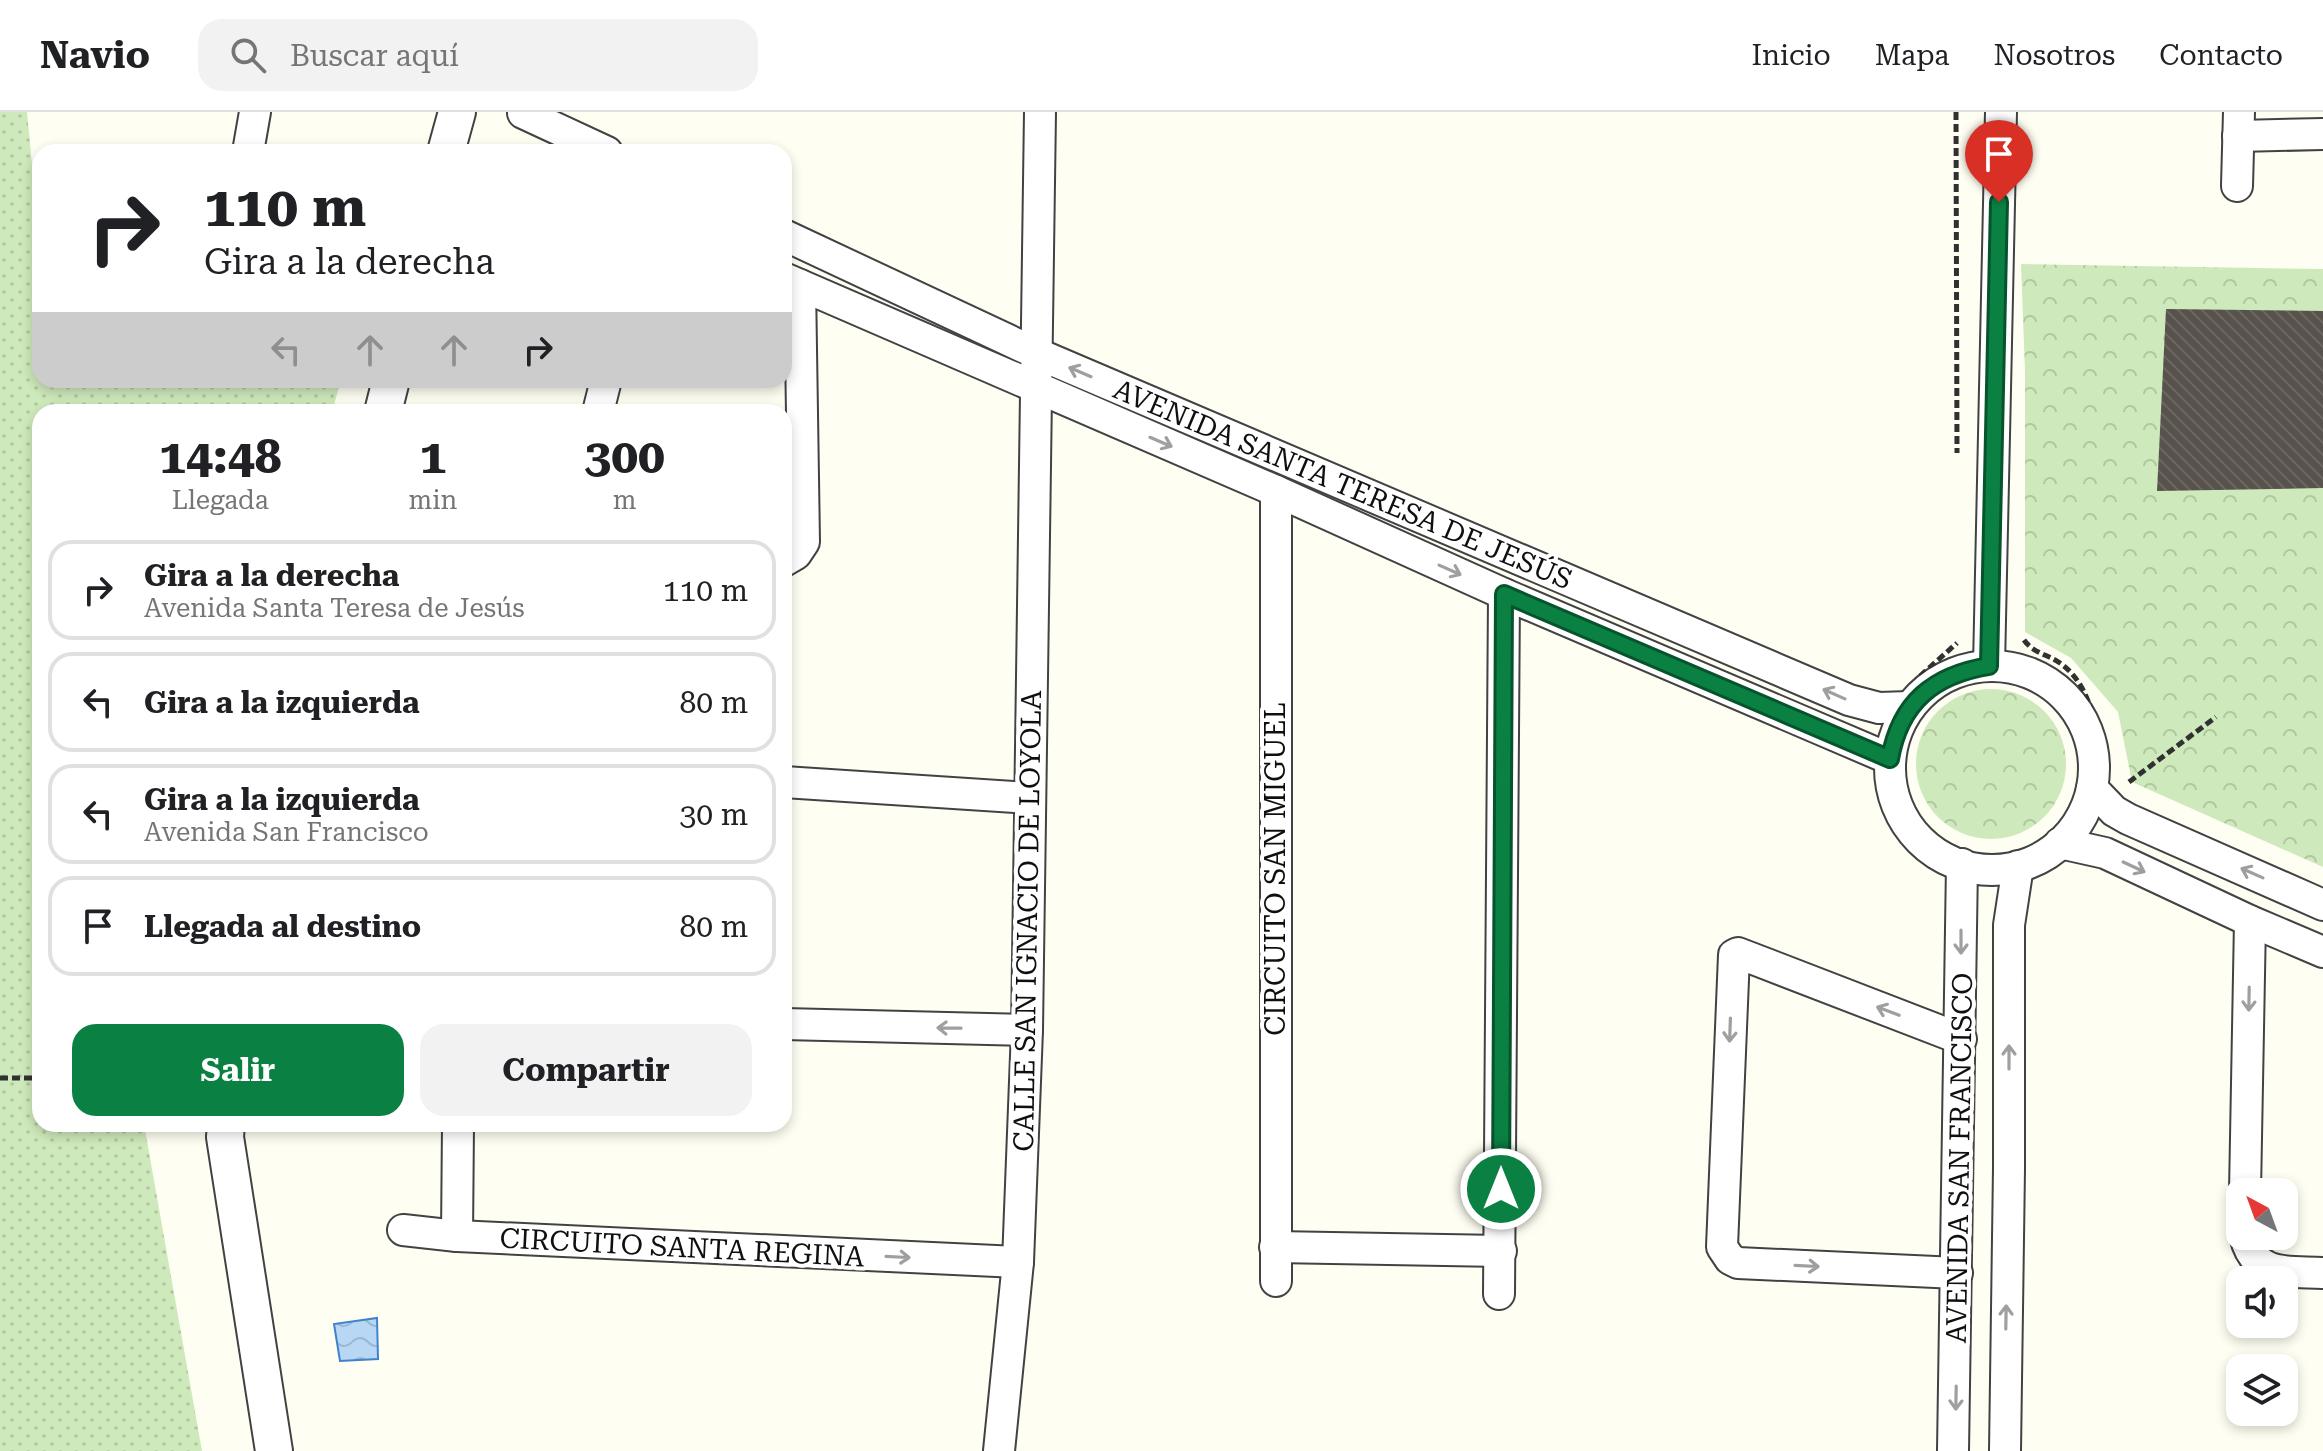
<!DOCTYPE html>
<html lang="es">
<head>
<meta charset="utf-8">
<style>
	:root { --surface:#fff; --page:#f2f2f2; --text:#202124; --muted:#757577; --line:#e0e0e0; --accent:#0b8043 }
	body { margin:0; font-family:"Roboto Serif",serif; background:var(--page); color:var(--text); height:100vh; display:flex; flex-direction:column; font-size:30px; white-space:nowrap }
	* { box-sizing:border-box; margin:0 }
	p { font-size:26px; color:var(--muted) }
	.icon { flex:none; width:44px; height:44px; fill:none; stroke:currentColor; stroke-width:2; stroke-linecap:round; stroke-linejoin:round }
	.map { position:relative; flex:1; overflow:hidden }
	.drawer { position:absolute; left:32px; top:292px; width:760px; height:728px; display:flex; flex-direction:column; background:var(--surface); border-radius:24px; box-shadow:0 4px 12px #0003 }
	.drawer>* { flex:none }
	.guide { position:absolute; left:32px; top:32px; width:760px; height:244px; border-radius:24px; box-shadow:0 4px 12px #0003; background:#fff; color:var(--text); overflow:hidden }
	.needle { width:52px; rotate:319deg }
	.buttons { position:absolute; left:2226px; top:1066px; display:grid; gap:16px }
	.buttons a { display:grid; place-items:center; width:72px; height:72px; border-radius:16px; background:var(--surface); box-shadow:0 4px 12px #0003; font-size:40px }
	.pin { position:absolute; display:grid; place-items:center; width:68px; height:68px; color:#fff; margin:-82px -34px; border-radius:50% 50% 50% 0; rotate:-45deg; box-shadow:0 0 8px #0007 }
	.pin .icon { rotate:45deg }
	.me { position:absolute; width:88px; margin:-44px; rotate:0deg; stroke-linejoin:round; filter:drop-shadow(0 0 6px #0008) }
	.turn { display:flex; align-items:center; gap:28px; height:168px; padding:0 40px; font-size:36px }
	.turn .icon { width:104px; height:104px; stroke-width:2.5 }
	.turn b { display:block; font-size:56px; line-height:68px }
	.lanes { display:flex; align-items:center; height:76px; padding:0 40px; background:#0003; justify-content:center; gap:40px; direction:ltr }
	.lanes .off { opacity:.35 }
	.eta { display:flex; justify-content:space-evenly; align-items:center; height:136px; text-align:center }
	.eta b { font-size:48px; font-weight:700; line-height:56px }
	.cta { display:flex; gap:16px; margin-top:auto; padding:16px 40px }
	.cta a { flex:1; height:92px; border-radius:24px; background:var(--accent); color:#fff; font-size:32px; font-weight:700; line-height:92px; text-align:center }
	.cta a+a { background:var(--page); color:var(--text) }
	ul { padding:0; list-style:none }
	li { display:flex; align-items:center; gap:24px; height:100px; margin:0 16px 12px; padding:0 24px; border:4px solid var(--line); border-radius:24px }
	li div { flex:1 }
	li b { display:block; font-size:30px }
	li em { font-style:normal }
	header { display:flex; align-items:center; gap:48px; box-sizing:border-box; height:112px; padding:0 40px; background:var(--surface); border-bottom:2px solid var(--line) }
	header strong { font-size:38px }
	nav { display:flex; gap:44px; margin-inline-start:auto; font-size:28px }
	.search { width:560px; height:72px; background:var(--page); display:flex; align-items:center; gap:20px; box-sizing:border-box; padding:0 28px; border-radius:24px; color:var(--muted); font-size:30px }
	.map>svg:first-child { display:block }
</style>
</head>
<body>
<header>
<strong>Navio</strong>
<div class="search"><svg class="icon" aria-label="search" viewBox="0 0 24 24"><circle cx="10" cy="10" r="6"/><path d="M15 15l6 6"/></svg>Buscar aquí</div>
<nav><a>Inicio</a><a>Mapa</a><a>Nosotros</a><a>Contacto</a></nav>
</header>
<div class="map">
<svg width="2323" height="1339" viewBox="0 0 2323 1339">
	<defs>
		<pattern id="grass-dots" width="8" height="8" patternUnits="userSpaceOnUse" patternTransform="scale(2)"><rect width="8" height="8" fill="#cee9bb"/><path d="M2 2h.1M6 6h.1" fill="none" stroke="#b0c7a0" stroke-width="1.8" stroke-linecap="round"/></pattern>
		<pattern id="park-crowns" width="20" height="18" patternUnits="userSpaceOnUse" patternTransform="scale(2)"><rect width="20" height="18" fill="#cee9bb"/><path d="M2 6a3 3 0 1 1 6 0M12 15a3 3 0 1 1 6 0" fill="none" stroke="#b0c7a0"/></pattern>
		<pattern id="water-waves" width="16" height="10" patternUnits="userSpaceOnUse" patternTransform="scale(2)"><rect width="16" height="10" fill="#b7d7f5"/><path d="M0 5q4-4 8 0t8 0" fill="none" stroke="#9cb7d1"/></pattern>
		<pattern id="building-back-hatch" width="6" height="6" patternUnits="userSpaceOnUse" patternTransform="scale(2)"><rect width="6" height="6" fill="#58524c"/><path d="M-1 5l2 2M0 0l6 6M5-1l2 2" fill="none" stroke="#6b6661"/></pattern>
	</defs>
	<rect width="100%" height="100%" fill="#fffef2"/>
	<!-- grass -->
	<polygon fill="url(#grass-dots)" points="0,0 27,0 40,135 40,268 341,268 332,300 40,300 40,1012 144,1012 202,1339 0,1339"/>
	<!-- park -->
	<g fill="url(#park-crowns)">
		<polygon points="2021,152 2323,157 2323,755 2132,670 2118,600 2071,546 2025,520 2025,259"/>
		<circle cx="1991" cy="652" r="75"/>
	</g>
	<!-- water -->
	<polygon fill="url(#water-waves)" stroke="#3f83cc" stroke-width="2" points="377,1206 378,1247 340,1249 334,1212"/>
	<!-- building -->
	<polygon fill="url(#building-back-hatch)" points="2166,197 2323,199 2323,376 2157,379"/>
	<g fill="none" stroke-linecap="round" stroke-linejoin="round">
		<defs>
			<g id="minor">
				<polyline points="523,1 607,40"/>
				<polyline points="2238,24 2323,22"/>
				<polyline points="248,40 255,0"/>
				<polyline points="2237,74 2239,0"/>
				<polyline points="784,123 1038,242 1849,588 1879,596 1909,595"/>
				<polyline points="784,166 1276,379 1504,482 1890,647"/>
				<polyline points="598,300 606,268"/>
				<polyline points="1276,379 1276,1169"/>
				<polyline points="784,449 796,442 804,430 800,173"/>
				<polyline points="1989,554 2001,0"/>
				<circle cx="1992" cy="656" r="102"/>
				<polyline points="784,670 1029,686"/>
				<polyline points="2092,676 2114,699 2128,707 2323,793"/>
				<polyline points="2060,731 2105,741 2250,809 2323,840"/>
				<polyline points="784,912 1027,918"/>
				<polyline points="2245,1080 2250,809"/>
				<polyline points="403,1118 457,1124 1018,1150"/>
				<polyline points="457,1124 458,1012"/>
				<path d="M 2245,1124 C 2255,1166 2288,1159 2323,1161"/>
				<polyline points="1275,1135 1501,1139"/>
				<polyline points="1957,1161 1738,1151 1730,1147 1722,1135 1734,843 1738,841 1961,927"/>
				<polyline points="1499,1182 1504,482"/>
				<polyline points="999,1339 1018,1150 1027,918 1040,0"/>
				<polyline points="1953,1339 1962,752"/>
				<polyline points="2005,1339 2009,1056 2009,813 2018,754"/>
			</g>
			<g id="tertiary">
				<polyline points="446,40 457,0"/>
				<polyline points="383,300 391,268"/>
				<polyline points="226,1012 225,1025 274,1339"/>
			</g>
		</defs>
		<!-- minor casing -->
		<use href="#minor" stroke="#424242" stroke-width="34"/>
		<!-- tertiary casing -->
		<use href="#tertiary" stroke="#424242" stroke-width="40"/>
		<!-- path -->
		<g stroke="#313131" stroke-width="5" stroke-dasharray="8 4" stroke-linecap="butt">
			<polyline points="1956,0 1957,341"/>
			<polyline points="485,37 496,40"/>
			<path d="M 2024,528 C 2033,541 2047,542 2060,551 C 2090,572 2096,613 2101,646"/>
			<polyline points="1920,564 1957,531"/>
			<polyline points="2129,670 2216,605"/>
			<polyline points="0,966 40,966"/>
		</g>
		<!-- minor -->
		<use href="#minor" stroke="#fff" stroke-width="30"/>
		<!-- tertiary -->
		<use href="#tertiary" stroke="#fff" stroke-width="36"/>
	</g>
	<!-- one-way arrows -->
	<defs><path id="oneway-shaft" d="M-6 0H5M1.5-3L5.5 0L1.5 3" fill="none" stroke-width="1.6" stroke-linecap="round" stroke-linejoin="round" transform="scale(2)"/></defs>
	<g stroke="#9f9f9f">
		<use href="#oneway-shaft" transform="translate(1080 260) rotate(-157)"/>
		<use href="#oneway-shaft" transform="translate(1161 330) rotate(23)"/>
		<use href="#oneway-shaft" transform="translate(1450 458) rotate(24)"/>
		<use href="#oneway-shaft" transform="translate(1834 582) rotate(-156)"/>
		<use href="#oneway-shaft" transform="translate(2134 755) rotate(25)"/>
		<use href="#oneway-shaft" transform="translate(2252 761) rotate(-156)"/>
		<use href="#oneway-shaft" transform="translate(1961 830) rotate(90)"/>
		<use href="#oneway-shaft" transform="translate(2249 887) rotate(91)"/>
		<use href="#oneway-shaft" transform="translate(1888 899) rotate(-159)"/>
		<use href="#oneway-shaft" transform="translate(949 916) rotate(-179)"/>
		<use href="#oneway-shaft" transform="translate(1730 918) rotate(92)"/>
		<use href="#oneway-shaft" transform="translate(2009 945) rotate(-90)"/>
		<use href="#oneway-shaft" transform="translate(898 1145) rotate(3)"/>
		<use href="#oneway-shaft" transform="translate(1807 1154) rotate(3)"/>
		<use href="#oneway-shaft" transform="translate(2006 1205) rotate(-89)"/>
		<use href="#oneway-shaft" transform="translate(1956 1286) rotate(91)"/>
	</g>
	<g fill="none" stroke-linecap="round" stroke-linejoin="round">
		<defs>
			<path id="route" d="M 1501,1077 L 1504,482 L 1890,647 C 1900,590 1934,563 1989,554 L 1999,90"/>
		</defs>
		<!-- route casing -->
		<use href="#route" stroke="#07532c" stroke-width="20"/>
		<!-- route -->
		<use href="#route" stroke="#0b8043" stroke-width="14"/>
	</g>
	<g text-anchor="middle" stroke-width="8" stroke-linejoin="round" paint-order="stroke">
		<!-- street labels -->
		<g font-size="28" fill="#0f0f0f" stroke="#fff">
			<text transform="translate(1343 372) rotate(23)" y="10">AVENIDA SANTA TERESA DE JESÚS</text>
			<text transform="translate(1275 757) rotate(-90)" y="10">CIRCUITO SAN MIGUEL</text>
			<text transform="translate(1027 809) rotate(-89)" y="10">CALLE SAN IGNACIO DE LOYOLA</text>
			<text transform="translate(1959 1046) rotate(-89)" y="10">AVENIDA SAN FRANCISCO</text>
			<text transform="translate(682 1135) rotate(3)" y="10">CIRCUITO SANTA REGINA</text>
		</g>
	</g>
</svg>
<div class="buttons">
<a><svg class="needle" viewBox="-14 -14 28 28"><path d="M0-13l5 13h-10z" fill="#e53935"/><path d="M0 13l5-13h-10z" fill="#757577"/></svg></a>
<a><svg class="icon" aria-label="sound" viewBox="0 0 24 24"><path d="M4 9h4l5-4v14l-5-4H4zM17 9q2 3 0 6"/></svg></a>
<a><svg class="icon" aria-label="layers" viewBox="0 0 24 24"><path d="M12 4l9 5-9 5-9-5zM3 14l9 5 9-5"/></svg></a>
</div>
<div class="pin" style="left:1999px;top:90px;background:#d93025"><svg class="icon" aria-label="arrive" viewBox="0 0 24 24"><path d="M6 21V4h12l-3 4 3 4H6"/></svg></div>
<svg class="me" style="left:1501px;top:1077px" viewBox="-20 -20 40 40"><circle r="17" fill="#0b8043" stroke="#fff" stroke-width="3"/><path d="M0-11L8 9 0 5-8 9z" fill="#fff"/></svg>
<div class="guide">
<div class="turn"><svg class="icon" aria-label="right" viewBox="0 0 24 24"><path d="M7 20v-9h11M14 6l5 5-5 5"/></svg><div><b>110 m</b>Gira a la derecha</div></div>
<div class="lanes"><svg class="icon off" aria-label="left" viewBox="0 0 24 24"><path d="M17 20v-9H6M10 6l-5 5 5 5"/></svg><svg class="icon off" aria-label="ahead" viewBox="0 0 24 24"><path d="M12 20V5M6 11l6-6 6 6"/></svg><svg class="icon off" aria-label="ahead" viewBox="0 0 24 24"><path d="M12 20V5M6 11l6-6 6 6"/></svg><svg class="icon" aria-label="right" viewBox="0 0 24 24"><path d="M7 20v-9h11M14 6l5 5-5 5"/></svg></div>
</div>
<section class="drawer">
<div class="eta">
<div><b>14:48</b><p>Llegada</p></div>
<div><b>1</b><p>min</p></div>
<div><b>300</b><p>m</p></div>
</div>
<ul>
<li><svg class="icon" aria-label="right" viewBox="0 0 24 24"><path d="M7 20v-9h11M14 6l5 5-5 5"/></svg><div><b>Gira a la derecha</b><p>Avenida Santa Teresa de Jesús</p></div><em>110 m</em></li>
<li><svg class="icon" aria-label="left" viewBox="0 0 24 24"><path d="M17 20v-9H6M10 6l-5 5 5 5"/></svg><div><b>Gira a la izquierda</b></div><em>80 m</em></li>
<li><svg class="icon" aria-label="left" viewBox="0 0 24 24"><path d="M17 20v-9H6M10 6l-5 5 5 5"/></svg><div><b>Gira a la izquierda</b><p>Avenida San Francisco</p></div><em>30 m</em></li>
<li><svg class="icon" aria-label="arrive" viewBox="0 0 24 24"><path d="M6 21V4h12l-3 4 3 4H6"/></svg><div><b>Llegada al destino</b></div><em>80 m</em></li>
</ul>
<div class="cta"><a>Salir</a><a>Compartir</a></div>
</section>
</div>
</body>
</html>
